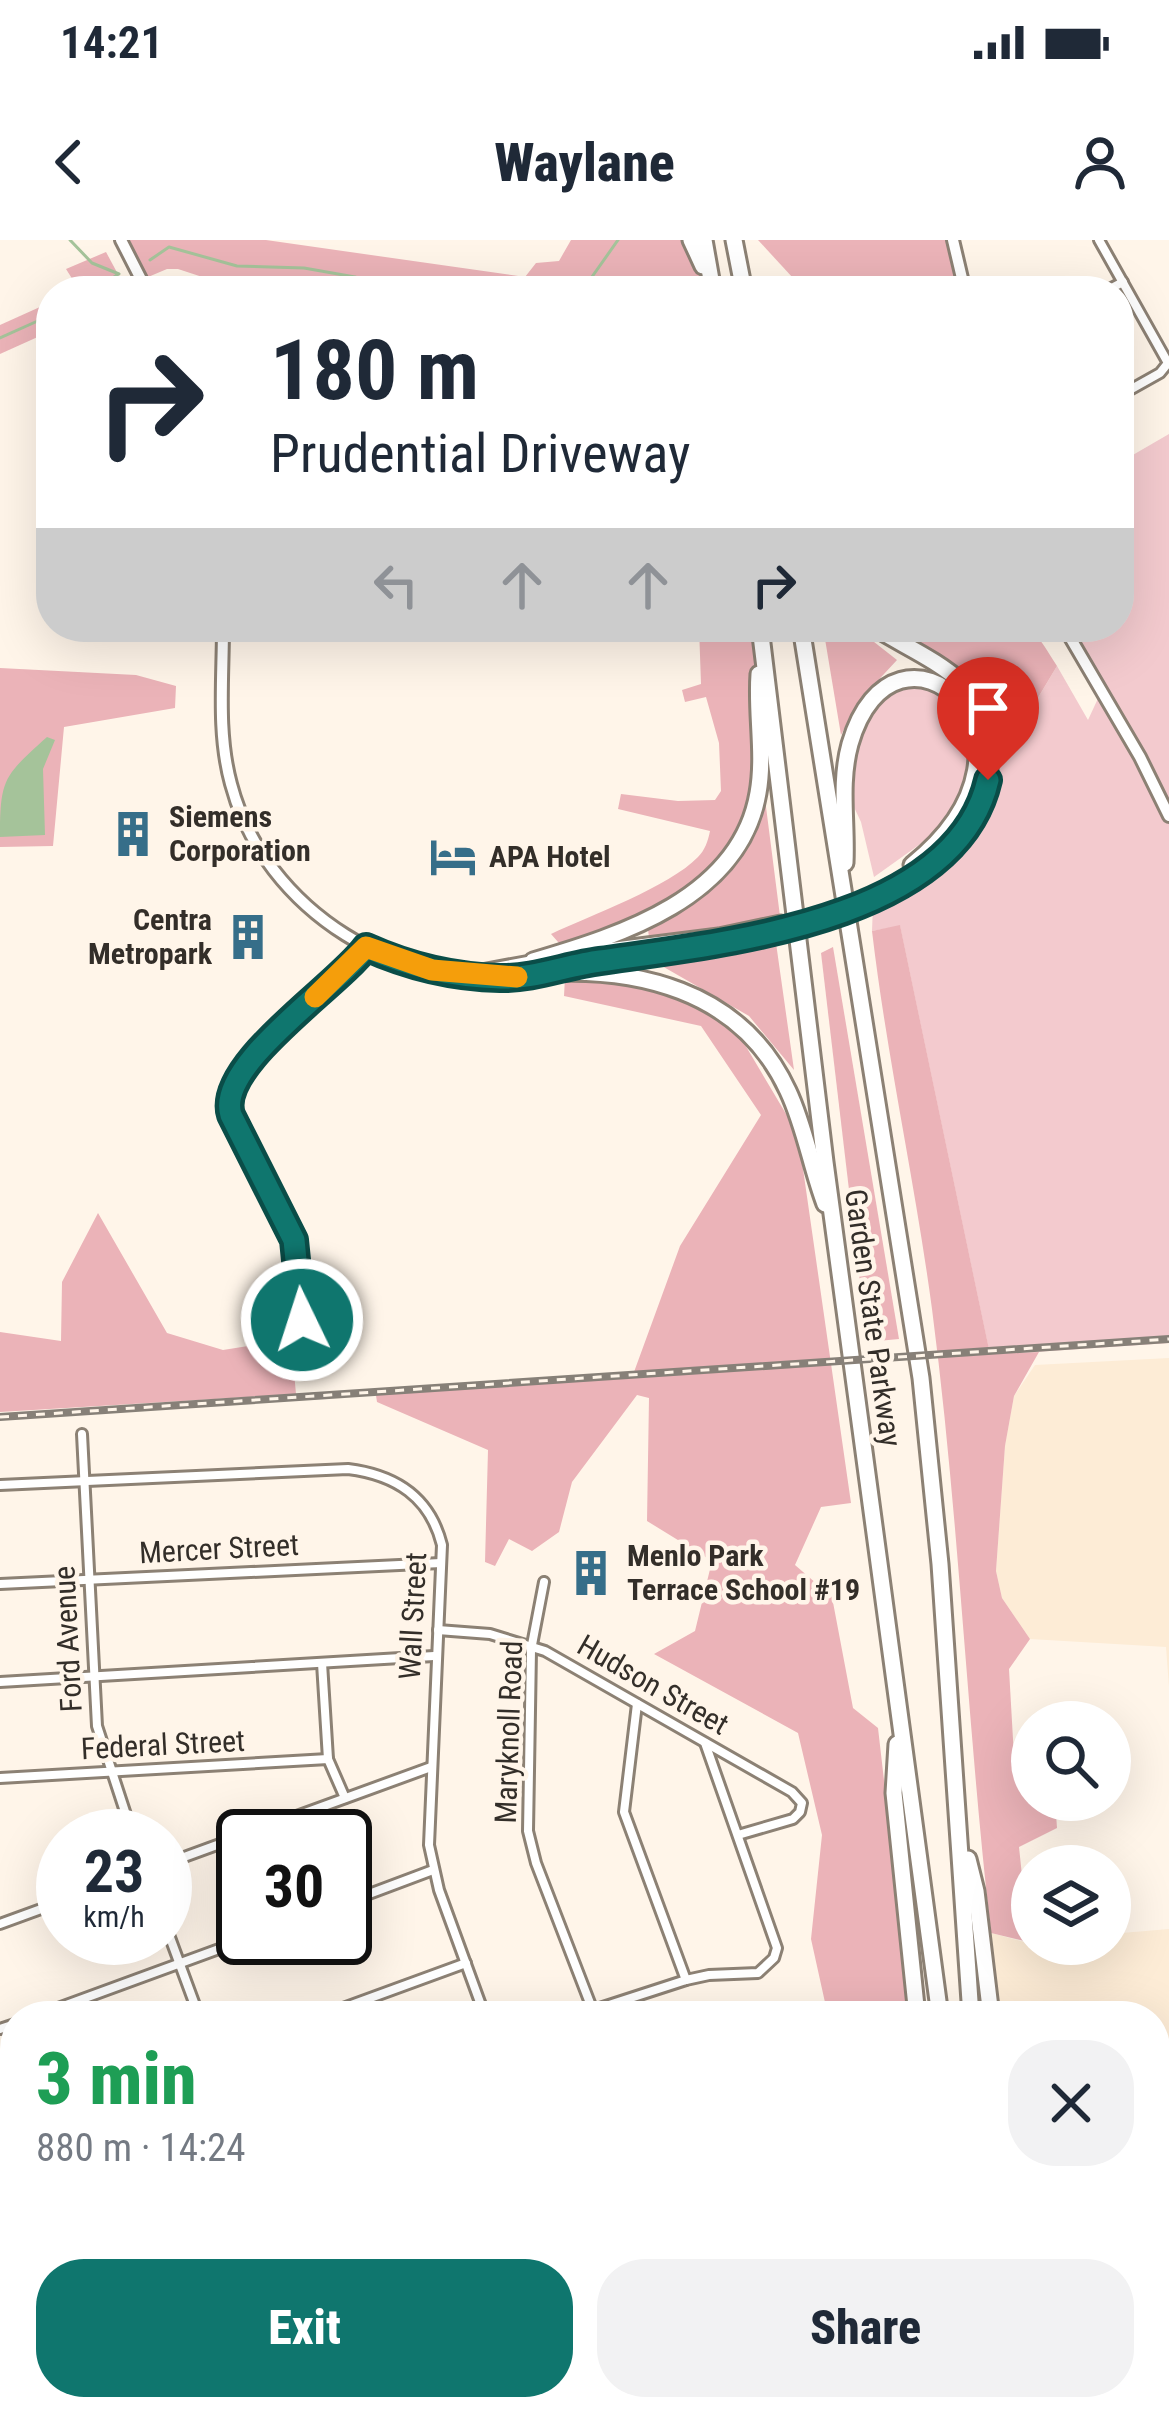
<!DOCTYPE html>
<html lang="en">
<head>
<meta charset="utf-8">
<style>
	:root { --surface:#fff; --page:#f2f2f3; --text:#1f2937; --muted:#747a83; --accent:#0f766e }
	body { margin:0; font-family:"Roboto Condensed",sans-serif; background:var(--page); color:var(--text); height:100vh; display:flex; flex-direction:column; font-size:45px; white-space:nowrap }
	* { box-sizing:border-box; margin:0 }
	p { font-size:39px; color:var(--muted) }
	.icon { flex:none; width:66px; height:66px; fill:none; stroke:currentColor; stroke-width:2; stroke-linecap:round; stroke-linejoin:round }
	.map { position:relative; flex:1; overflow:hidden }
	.details { position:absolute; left:0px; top:1761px; width:1170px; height:420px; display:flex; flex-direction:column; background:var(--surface); border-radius:48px 48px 0 0; box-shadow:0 12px 48px #0002 }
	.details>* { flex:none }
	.hud { position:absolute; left:36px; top:36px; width:1098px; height:366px; border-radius:48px; box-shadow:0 12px 48px #0002; background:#fff; color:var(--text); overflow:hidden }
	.buttons { position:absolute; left:1011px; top:1461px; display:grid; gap:24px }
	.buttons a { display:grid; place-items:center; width:120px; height:120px; border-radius:50%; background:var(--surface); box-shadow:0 12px 48px #0002; font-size:60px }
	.speed { position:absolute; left:36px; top:1569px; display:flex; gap:24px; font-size:60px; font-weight:700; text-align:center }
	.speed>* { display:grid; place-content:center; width:156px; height:156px; border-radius:50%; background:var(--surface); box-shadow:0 12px 48px #0002; line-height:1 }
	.speed small { font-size:30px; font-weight:400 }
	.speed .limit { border:6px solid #111; border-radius:18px; background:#fff; color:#111 }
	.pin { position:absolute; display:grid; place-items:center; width:102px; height:102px; color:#fff; margin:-123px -51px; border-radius:50% 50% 50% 0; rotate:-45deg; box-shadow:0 0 12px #0007 }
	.pin .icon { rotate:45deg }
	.me { position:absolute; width:132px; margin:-66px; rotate:356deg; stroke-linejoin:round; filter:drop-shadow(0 0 9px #0008) }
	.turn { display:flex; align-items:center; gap:42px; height:252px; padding:0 36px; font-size:54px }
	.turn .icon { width:156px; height:156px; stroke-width:2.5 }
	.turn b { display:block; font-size:84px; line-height:102px }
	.lanes { display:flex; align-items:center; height:114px; padding:0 36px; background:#0003; justify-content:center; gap:60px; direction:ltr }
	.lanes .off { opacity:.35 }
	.round { display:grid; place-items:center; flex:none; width:126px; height:126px; border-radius:48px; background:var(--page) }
	.overview { display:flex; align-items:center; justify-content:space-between; height:204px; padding:0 36px }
	h1 { font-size:72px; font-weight:800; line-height:90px; color:#1e9e55 }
	.button { display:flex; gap:24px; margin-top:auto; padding:24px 36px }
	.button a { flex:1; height:138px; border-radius:48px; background:var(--accent); color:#fff; font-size:48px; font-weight:800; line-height:138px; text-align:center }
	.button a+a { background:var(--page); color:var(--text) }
	.status { display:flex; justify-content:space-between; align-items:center; height:84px; padding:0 60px; background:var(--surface); direction:ltr }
	.status svg { height:33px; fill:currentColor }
	header { display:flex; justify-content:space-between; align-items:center; height:156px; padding:0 36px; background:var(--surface); font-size:54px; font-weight:800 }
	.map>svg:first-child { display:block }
</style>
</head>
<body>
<div class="status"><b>14:21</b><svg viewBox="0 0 49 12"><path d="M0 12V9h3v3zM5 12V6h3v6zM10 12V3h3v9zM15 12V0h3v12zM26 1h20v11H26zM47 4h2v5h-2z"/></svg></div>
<header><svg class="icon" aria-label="back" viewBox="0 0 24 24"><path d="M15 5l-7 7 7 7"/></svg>Waylane<svg class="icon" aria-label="person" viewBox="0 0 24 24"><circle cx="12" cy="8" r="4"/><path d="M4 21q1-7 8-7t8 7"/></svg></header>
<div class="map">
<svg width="1169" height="2181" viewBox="0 0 1169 2181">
	<rect width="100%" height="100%" fill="#fff5e9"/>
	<!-- built -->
	<g fill="#fdecd6">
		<polygon points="1169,1118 1169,1447 1166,1407 1030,1399 1002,1358 996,1331 1005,1206 1014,1156 1035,1125"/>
		<polygon points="1169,1689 1169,2015 1155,2014 1155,1776 999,1776 991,1693 1032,1704 1110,1704 1110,1694"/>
	</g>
	<!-- green -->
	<g fill="#f3cace">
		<polygon points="1169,194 1169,1103 990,1115 900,686 872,691 873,665 909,652 947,619 986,578 999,523 1057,426 1088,480 1101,452 1063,387 1119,387 1119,223"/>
		<polygon points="906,443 934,446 960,472 972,529 952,567 930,597 874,637 861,582 853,565 856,506 870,471"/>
		<polygon points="1169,2090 1169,2181 1044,2181 1040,2166 1155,2166 1155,2091"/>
	</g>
	<!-- forest -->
	<g fill="#ebb3b8">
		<polygon points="126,0 266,0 525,37 536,23 559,21 571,0 691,0 713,51 311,51 296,40 245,51 178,29 167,29 141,40"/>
		<polygon points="758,0 947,0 958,51 805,51"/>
		<polygon points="106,12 127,51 74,51 78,48 66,29"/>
		<polygon points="51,62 51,91 0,114 0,85"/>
		<path d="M 699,387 L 760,387 L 758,555 L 765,559 L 781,684 L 650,705 L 647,682 L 566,711 L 551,694 C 591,675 669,647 698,617 C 705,610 708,601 710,591 L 618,569 L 621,554 L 678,561 L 715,560 L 721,551 L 719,503 L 706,457 L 685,462 L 682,450 L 701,444 Z"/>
		<polygon points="823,387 855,387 897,420 858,462 841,495"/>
		<path d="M 885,387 L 949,387 L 950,400 L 991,399 L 999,387 C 1037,387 1038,396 1057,426 L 999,523 L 992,464 L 957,430 Z"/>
		<polygon points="0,428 136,435 176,446 175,468 64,487 53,606 0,607"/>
		<path d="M 900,685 L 990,1114 L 1039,1112 L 1014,1156 L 1005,1206 L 996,1331 L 1002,1358 L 1030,1399 L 1009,1429 L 1014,1517 L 1032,1520 L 1032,1560 L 1055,1560 L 1057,1588 L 1019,1607 L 1029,1702 L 991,1693 C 967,1485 959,1276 932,1069 C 915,942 887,818 872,691 Z"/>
		<polygon points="776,703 794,830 749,776 655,722"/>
		<polygon points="833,707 899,1099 867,1102 821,713"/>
		<polygon points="565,737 663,749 738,793 798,894 851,1263 821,1267 795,1325 832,1357 853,1468 878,1488 911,1776 828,1776 811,1699 822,1595 798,1493 654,1414 695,1391 712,1321 647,1281 649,1158 637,1155 572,1242 559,1292 532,1311 509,1299 495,1326 485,1322 488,1210 377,1162 375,1149 634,1132 680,1006 761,875 701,786 564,756"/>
		<polygon points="98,973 167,1093 223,1110 291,1099 296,1154 0,1172 0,1092 61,1101 62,1042"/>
	</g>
	<!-- water -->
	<path fill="#a5c39a" d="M 47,497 L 55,500 L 43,529 L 45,595 L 0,597 C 0,538 4,536 47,497 Z"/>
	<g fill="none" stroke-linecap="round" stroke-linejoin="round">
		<!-- stream -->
		<g stroke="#a5c39a" stroke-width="3">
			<polyline points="70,0 92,23 119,34"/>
			<polyline points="150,20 169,7 237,26 304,28 355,37 377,46 424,51"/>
			<polyline points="94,51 117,35"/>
			<polyline points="582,51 618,0"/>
			<polyline points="0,98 51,75"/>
		</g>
		<defs>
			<g id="minor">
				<polyline points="1099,0 1168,123 1160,133 1119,156"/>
				<polyline points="1106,51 1123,42"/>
				<path d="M 302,1080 L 294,1000 L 231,875 C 214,826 338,745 366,707"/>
				<polyline points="82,1194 97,1486 133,1596"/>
				<path d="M 0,1245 L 348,1229 C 396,1235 430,1257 442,1305 L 429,1605 L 439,1650 L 485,1776"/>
				<polyline points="544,1342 531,1410 528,1591 536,1623 595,1776"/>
				<polyline points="0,1344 441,1323"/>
				<polyline points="438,1390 490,1394 545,1411 792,1552 802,1563 800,1572 793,1579 738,1595"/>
				<polyline points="322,1423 328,1519 345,1558"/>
				<polyline points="0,1442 434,1416"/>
				<polyline points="637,1464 624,1572 686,1740"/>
				<polyline points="0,1538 328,1519"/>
				<polyline points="165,1624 431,1527"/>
				<polyline points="345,1663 433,1630"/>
				<polyline points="0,1684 63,1661"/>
				<polyline points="165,1684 199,1776"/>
				<polyline points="36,1776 249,1698"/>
				<polyline points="321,1776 466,1723"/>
				<polyline points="575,1776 686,1740 709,1735 758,1733 774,1718 777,1708 705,1503"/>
				<polyline points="0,1789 15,1784"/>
				<polyline points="0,1893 15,1887"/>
				<polyline points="0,1998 15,1992"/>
				<polyline points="0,2101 15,2096"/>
				<polyline points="342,2166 347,2181"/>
				<polyline points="630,2166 666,2172 686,2166"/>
				<polyline points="69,2181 110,2166"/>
				<polyline points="467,2181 508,2166"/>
			</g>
			<g id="tertiary">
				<polyline points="121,0 147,51"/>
				<polyline points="953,0 965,51"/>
				<path d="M 223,387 C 223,439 217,493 231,544 C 264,670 403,757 532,734"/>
				<polyline points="1064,387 1140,517 1169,576"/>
				<polyline points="473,732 533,721"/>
			</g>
			<g id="trunk">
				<polyline points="1155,2050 1169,2045"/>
				<polyline points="1155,2067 1169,2062"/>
				<polyline points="797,2181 837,2166"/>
				<polyline points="845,2181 885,2166"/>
			</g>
			<g id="motorway">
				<polyline points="691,0 703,26"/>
				<polyline points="704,0 713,51"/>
				<polyline points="734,0 744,51"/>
				<polyline points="760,387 825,922 940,1776"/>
				<polyline points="801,387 921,1138 940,1324 971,1776"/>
				<path d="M 874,387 C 902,405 938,420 962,443 C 976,457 983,475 987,493 C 1000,552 966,597 921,629"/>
				<path d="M 845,623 C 847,583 839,544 850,504 C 894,351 1071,497 912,625"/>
				<polyline points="584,714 719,697 781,684"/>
				<path d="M 533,721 C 621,695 740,658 758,553 C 765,514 756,474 759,434"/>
				<path d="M 532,734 C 634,725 741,749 788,851 C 805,887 811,927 825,964"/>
				<polyline points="897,1504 894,1553 917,1776"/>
				<polyline points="968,1619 976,1651 991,1776"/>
				<polyline points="1155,2020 1169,2022"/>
				<polyline points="1155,2084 1169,2085"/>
				<polyline points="987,2166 989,2181"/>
				<polyline points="1012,2166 1014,2181"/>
				<polyline points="1029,2166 1033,2181"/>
				<polyline points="764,2181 794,2166"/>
				<polyline points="906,2181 913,2166"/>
			</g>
		</defs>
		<!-- minor casing -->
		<use href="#minor" stroke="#8c8174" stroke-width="14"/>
		<!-- tertiary casing -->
		<use href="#tertiary" stroke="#8c8174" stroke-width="16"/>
		<!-- trunk casing -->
		<use href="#trunk" stroke="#8c8174" stroke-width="20"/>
		<!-- motorway casing -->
		<use href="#motorway" stroke="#8c8174" stroke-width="21"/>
		<!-- minor -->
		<use href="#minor" stroke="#fff" stroke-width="8"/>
		<!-- tertiary -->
		<use href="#tertiary" stroke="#fff" stroke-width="10"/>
		<!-- trunk -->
		<use href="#trunk" stroke="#fff" stroke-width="14"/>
		<!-- motorway -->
		<use href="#motorway" stroke="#fff" stroke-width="15"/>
		<defs>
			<polyline id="rail" points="0,1177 1169,1099"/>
		</defs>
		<!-- rail casing -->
		<use href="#rail" stroke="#878078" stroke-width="8"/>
		<!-- rail -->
		<use href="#rail" stroke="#fff5e9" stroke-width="3" stroke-dasharray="9" stroke-linecap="butt"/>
		<defs>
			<polyline id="motorway-bridge" points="753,700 845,671 914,634"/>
		</defs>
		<!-- motorway-bridge casing -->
		<use href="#motorway-bridge" stroke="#8c8174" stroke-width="21" stroke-linecap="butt"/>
		<!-- motorway-bridge -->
		<use href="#motorway-bridge" stroke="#fff" stroke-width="15"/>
	</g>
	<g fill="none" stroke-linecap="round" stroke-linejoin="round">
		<defs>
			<path id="route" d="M 302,1080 L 294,1000 L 231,875 C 215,825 338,746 366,707 C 408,726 454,737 500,738 C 533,739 568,725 600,721 C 716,704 955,683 988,540"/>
		</defs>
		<!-- route casing -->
		<use href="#route" stroke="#0a4d48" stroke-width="30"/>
		<!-- route -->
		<use href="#route" stroke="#0f766e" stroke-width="21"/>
		<!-- slow -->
		<polyline stroke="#f59e0b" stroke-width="21" points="315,757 366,707 432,730 517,737"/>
	</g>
	<!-- icons -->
	<defs>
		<symbol id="building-bare" viewBox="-9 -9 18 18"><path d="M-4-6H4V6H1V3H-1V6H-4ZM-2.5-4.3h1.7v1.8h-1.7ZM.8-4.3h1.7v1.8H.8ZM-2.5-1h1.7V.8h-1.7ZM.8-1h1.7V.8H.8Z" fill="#366e89" stroke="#fff5e9" stroke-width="2.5" paint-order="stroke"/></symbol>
		<symbol id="hotel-bare" viewBox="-9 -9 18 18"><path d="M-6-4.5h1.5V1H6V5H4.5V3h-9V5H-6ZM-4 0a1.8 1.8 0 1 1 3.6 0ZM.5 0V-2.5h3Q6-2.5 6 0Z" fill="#366e89" stroke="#fff5e9" stroke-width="2.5" paint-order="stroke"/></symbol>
	</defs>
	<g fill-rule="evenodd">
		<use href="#building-bare" x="100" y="561" width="66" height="66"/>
		<use href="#hotel-bare" x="420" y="584" width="66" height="66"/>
		<use href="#building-bare" x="215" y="664" width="66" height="66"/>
		<use href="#building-bare" x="558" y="1300" width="66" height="66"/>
	</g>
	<g text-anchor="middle" stroke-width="9" stroke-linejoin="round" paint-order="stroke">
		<!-- poi labels -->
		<g font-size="30" font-weight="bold" fill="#332e29" stroke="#fff5e9" text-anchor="start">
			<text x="169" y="587">Siemens<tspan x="169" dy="34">Corporation</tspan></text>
			<text x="489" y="627">APA Hotel</text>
			<text x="212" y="690" text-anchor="end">Centra<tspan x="212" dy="34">Metropark</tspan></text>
			<text x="627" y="1326">Menlo Park<tspan x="627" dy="34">Terrace School #19</tspan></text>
		</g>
		<!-- street labels -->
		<g font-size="30" fill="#332e29" stroke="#fff5e9">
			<text transform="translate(873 1078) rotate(82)" y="10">Garden State Parkway</text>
			<text transform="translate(219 1309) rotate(-3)" y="10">Mercer Street</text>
			<text transform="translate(413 1376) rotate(-87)" y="10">Wall Street</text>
			<text transform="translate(68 1399) rotate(-93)" y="10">Ford Avenue</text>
			<text transform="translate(653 1445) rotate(30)" y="10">Hudson Street</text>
			<text transform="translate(509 1492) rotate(-88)" y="10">Maryknoll Road</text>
			<text transform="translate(163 1505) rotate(-3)" y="10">Federal Street</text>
		</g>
	</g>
</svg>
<div class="buttons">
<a><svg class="icon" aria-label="search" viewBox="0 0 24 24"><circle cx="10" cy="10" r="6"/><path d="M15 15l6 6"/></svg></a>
<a><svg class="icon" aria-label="layers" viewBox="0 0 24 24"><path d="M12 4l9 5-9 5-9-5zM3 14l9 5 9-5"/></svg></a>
</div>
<div class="speed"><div>23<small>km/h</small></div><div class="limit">30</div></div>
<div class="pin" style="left:988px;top:540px;background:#d93025"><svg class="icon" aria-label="arrive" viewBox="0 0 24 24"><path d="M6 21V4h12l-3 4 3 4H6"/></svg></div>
<svg class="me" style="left:302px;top:1080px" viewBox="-20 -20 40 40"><circle r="17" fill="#0f766e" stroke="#fff" stroke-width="3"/><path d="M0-11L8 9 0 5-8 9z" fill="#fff"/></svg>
<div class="hud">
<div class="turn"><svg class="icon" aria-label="right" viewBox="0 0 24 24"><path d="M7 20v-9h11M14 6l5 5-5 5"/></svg><div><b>180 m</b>Prudential Driveway</div></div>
<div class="lanes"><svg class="icon off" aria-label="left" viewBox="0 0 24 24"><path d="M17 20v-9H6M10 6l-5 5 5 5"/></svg><svg class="icon off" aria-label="ahead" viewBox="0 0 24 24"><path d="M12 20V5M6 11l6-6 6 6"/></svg><svg class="icon off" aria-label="ahead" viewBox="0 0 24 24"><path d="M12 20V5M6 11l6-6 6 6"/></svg><svg class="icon" aria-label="right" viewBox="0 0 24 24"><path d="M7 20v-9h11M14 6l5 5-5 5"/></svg></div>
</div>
<section class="details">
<div class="overview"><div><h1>3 min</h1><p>880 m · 14:24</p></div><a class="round"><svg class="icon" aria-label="close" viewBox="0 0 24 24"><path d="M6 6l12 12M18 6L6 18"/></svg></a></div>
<div class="button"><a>Exit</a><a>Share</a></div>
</section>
</div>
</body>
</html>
